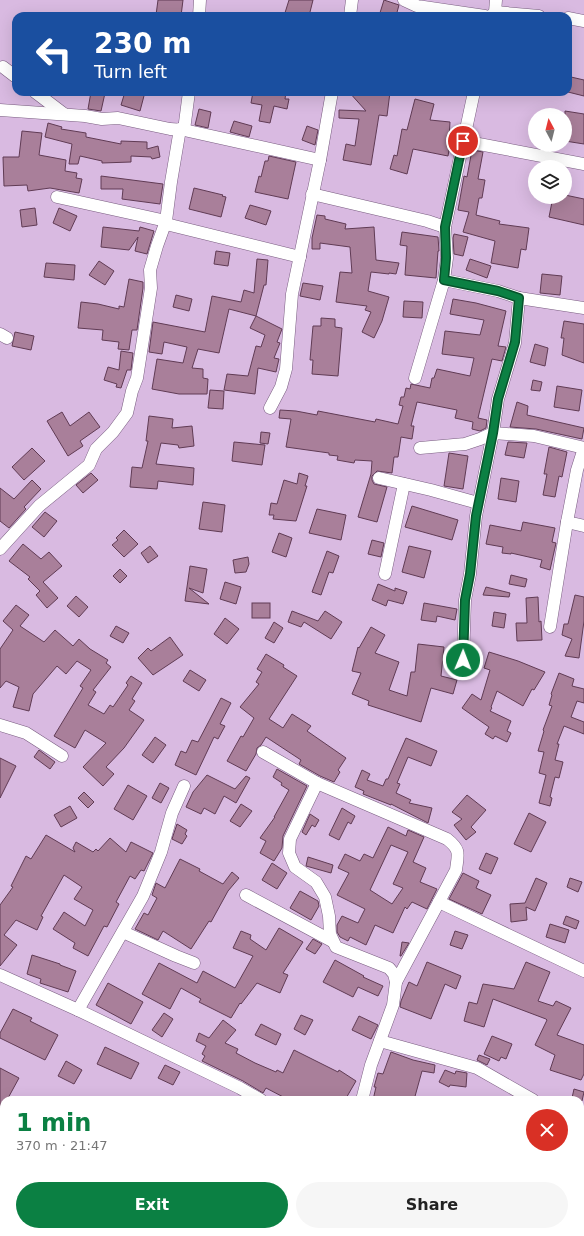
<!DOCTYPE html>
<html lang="en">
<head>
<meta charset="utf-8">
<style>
	:root { --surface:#fff; --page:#f6f6f6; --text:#222; --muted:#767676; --accent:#0b8043 }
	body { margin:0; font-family:"DejaVu Sans",sans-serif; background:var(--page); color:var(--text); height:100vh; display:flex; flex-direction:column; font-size:15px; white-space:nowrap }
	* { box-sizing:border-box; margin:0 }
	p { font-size:13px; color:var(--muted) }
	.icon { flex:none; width:22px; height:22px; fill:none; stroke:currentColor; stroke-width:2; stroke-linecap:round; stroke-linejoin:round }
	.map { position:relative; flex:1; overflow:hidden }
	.panel { position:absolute; left:0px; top:1096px; width:584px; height:140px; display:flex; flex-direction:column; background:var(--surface); border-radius:12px 12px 0 0; box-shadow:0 4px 16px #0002 }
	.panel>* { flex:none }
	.hud { position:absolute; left:12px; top:12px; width:560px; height:84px; border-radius:12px; box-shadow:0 4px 16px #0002; background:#1a4fa0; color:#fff; overflow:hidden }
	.needle { width:26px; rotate:353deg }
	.buttons { position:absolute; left:528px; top:108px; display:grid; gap:8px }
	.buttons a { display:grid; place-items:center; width:44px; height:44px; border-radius:50%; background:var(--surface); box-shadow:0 4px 16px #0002; font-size:20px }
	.pin { position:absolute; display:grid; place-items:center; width:34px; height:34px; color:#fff; margin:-17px; border:2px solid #fff; border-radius:50%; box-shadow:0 1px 4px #0007 }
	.me { position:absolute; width:44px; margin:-22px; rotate:1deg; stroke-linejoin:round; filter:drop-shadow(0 0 3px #0008) }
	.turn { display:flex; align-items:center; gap:14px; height:84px; padding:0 16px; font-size:18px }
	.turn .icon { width:52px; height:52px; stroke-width:2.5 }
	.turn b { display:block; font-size:28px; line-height:34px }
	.round { display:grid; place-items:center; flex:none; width:42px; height:42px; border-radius:21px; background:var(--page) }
	.head { display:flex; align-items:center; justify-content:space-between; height:68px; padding:0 16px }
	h1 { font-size:24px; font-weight:600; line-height:30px; color:var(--accent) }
	.action { display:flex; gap:8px; margin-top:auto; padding:8px 16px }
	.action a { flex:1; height:46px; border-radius:24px; background:var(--accent); color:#fff; font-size:16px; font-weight:600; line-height:46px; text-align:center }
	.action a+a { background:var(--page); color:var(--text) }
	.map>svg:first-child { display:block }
</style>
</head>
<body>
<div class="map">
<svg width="584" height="1236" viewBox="0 0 584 1236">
	<rect width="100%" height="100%" fill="#d9bae1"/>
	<!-- building -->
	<g fill="#a97f9a" stroke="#603b54" fill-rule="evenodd">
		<polygon points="158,0 183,0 181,16 156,15"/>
		<polygon points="289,0 313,0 309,16 284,16"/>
		<polygon points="384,0 399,5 396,16 379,16"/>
		<polygon points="571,77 584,80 584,96 568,92"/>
		<polygon points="91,92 105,93 101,111 88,109"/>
		<polygon points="125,92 145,92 140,111 121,105"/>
		<polygon points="253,92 286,92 285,99 289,99 287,109 274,106 270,123 259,121 262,105 251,103"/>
		<polygon points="349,92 390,92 387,116 379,115 371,165 343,160 346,144 355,146 359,119 339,118 339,110 366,111"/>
		<polygon points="415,99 434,104 430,120 450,122 449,139 451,139 448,156 413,149 407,174 390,169 394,155 397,156 402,129 407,130"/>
		<polygon points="199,109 211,112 208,128 195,125"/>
		<polygon points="565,111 584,114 584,144 565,141"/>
		<polygon points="234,121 252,126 249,137 230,132"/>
		<polygon points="48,123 62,127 61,129 86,133 86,137 121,144 121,141 147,142 147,149 158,146 160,157 152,159 151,157 131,156 131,162 102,163 102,161 80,156 78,164 69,164 72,144 45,137"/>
		<polygon points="307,126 318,130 315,145 302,140"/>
		<polygon points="22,131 42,133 39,155 66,160 65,171 77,173 76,178 82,179 79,193 50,188 28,191 27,185 4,186 3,157 19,157"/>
		<polygon points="472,150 483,152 478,179 485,180 482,198 479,198 476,215 500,221 499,224 529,228 526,250 521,249 518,268 491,263 495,241 463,232 469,212 458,210 464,176 467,177"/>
		<polygon points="269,156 296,162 288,199 255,192 259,176 261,177 265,161 268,161"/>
		<polygon points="101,176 163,184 160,204 122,199 123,189 101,189"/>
		<polygon points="194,188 223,195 222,196 226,197 221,217 189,209"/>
		<polygon points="565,195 584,199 584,225 549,217 553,197 565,197"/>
		<polygon points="250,205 271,211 266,225 245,218"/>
		<polygon points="35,208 37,225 22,227 20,210"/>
		<polygon points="59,208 77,216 70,231 53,223"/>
		<polygon points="317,215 325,216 325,219 346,224 345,229 374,227 376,260 399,263 396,274 389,273 389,274 371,272 368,291 389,297 382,321 374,338 362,332 371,312 365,310 367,306 336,302 340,272 352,273 350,247 320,243 320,249 312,249 312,238"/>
		<polygon points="103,227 139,231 140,227 154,231 147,254 135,251 138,237 129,250 101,247"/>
		<polygon points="402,232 438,237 439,251 438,251 436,278 405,275 407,246 400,245"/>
		<polygon points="454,234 468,237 463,256 454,254 453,238"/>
		<polygon points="216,251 230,253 228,266 214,264"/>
		<polygon points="257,259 268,260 266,285 264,285 256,316 229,309 219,353 198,349 192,368 203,369 203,378 208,379 207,394 179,394 152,389 157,359 183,363 187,347 164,342 162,354 149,352 153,322 205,332 212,296 241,302 244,290 254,293"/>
		<polygon points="470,259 491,266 487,278 466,270"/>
		<polygon points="99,261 114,271 105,285 89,275"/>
		<polygon points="46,263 75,265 74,280 44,277"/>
		<polygon points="542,274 562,276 560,295 540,293"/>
		<polygon points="129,279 143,282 143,288 137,330 132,330 129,350 118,349 119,342 102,340 103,330 78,328 81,302 98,304 119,309 119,306 124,307"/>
		<polygon points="303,283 323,286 320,300 300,296"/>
		<polygon points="176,295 192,299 189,311 173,307"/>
		<polygon points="453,299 476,303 506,311 498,346 506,347 502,361 492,359 478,418 487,420 486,428 480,431 472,429 473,422 455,418 457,410 417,402 411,426 414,426 412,439 401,437 398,457 394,457 392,473 377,471 372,476 372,480 374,484 387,487 377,522 358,517 371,474 372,461 355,460 354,463 337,460 338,456 329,455 329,453 286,447 291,419 279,418 280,410 296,411 317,415 318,411 375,422 376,419 398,424 403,406 399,405 401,397 404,397 406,388 410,389 411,384 430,388 432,378 434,378 437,369 470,376 474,358 442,354 445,331 480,335 484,320 450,314"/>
		<polygon points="404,301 423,302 422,318 403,317"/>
		<polygon points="256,316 282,329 277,342 280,343 274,358 279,359 276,372 258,368 255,394 224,390 227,374 248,376 256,346 261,347 265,335 250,328"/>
		<polygon points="321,318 335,319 335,327 342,328 338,376 312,374 313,360 310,360 313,326 321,326"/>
		<polygon points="564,321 584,324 584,363 562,355 564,338 561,338"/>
		<polygon points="15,332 34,336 31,350 12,346"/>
		<polygon points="535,344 548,348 545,366 530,362"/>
		<polygon points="121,351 133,353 131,370 127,370 121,388 116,387 117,384 104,380 108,367 119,370"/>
		<polygon points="533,380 542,382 540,391 531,390"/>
		<polygon points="557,386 582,390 579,411 554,407"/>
		<polygon points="210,390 224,391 223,409 208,408"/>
		<polygon points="517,402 528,406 527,415 584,428 582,439 536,429 510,427"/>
		<polygon points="62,412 70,426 89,412 100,427 80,441 83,446 68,456 47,421"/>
		<polygon points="149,416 173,419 172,428 192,426 194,446 179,448 178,445 161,443 156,464 194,468 193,485 158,481 157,489 130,487 132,467 142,468 148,441 146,441"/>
		<polygon points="261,432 270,433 268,444 260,443"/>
		<polygon points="234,442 265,445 262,465 232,461"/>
		<polygon points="508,442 527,443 524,458 505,455"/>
		<polygon points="549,447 567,452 562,477 559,476 555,497 543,495 547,474 544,474"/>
		<polygon points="32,448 45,461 24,480 12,467"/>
		<polygon points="449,453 468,456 463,489 444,486"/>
		<polygon points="91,473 98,480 83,493 76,485"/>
		<polygon points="299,473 308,476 305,486 307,486 296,521 273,519 274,515 269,515 271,503 277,504 284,480 297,484"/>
		<polygon points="501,478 519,481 516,502 498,499"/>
		<polygon points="32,480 41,489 24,507 26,509 9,528 0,521 0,488 14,499"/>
		<polygon points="203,502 225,505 222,532 199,529"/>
		<polygon points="412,506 458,520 452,540 405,527"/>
		<polygon points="317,509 346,515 341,540 309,533"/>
		<polygon points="45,512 57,521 44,537 32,527"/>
		<polygon points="523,522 555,528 552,542 556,543 550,570 540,567 542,560 511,553 511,554 502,553 503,547 486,544 490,525 521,531"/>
		<polygon points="124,530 138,544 124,557 112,545 118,540 116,538"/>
		<polygon points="279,533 292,538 286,557 272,552"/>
		<polygon points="372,540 384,543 381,557 368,554"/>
		<polygon points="23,544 41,559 49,552 62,566 43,582 58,598 47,608 36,595 40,591 28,579 30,577 9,561"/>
		<polygon points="150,546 158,556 148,563 141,553"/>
		<polygon points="409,546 431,551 424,578 402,572"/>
		<polygon points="327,551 339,556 333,573 329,572 321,595 312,592"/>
		<polygon points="248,557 249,564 246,572 235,573 233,560"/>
		<polygon points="190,566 207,569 203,593 189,588 209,604 185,601"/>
		<polygon points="120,569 127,576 120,583 113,576"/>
		<polygon points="511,575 527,579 525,587 509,584"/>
		<polygon points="225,582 241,587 236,604 220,599"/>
		<polygon points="378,584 395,591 395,588 407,592 403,604 388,600 386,606 372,600"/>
		<polygon points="486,587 510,593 509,597 483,595"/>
		<polygon points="575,595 584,597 584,621 579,658 565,656 572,639 562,635 564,624 568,624"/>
		<polygon points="76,596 88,607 79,617 67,606"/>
		<polygon points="538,597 539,622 541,621 542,640 517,641 516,623 527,623 526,598"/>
		<rect x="252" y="603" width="18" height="15"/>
		<polygon points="424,603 457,609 455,620 437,616 436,622 421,620"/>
		<polygon points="16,605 29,615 20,626 44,642 55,630 73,646 79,639 90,649 108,660 106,663 111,667 93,690 96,692 88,705 104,714 110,705 113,707 126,688 128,685 126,683 131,676 142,683 132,699 135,701 129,710 144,720 124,748 106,767 114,774 103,786 83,767 106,743 85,730 75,748 54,736 83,688 80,686 91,670 77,661 66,674 57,666 33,694 29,711 13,707 19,687 6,681 0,688 0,649 13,630 3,621"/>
		<polygon points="292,611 318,621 325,611 342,622 331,639 304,622 301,627 288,622"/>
		<polygon points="494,612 506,614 504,628 492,626"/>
		<polygon points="225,618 239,629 227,644 214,634"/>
		<polygon points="274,622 283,628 274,643 265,638"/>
		<polygon points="116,626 129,633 123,643 110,636"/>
		<polygon points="371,627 385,635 375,653 399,662 389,690 407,696 411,672 415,672 418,644 444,647 441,676 457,680 453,694 431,688 421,722 368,705 369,701 352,694 361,673 352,671 358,647 359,648"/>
		<polygon points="170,637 183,655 153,675 138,658 148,648 151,651"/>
		<polygon points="489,652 518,661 545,672 534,690 532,689 523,706 497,691 491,707 492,708 490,711 511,721 507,731 511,733 507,742 495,736 493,739 485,734 489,727 462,708 472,694 481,700 490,670 484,668"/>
		<polygon points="266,654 284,665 283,667 297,676 269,719 283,728 292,714 311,726 307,731 346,758 338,770 340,772 334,782 320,776 299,764 301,760 266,737 261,745 257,748 256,754 246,771 227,761 241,736 243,737 254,718 240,707 259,684 256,682 262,672 257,669"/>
		<polygon points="190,670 206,680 199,691 183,681"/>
		<polygon points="559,673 574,679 572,686 584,689 584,703 577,701 571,717 584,722 584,734 564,726 557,744 559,744 555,760 563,762 559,778 555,777 550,797 552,798 550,806 539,803 546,775 539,773 544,752 538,751 544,731 543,730 552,706 549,705 552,695 551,694"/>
		<polygon points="221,698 231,703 220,724 225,726 218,739 214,737 196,775 175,765 181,751 186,753 192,740 198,742"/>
		<polygon points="155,737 166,745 153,763 142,755"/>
		<polygon points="406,738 437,751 431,766 408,757 397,783 400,784 396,793 411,800 409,803 432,808 428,823 391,804 391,805 363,794 364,791 355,787 362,770 370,774 367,780 383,786 386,779 388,779"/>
		<polygon points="39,750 55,762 50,769 34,757"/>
		<polygon points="0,758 16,766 0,798"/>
		<polygon points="277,769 307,786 283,836 282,848 274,861 260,853 266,841 260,838 275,817 274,817 289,790 281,785 282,783 273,777"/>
		<polygon points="207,775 235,789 246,776 250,778 236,803 224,796 215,814 204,808 201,814 186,807 193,792"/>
		<polygon points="160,783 169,788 161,803 152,798"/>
		<polygon points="128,785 147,796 133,820 114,809"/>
		<polygon points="84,792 94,802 88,808 78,798"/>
		<polygon points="467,795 486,810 471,827 476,832 466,840 454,825 462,819 452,812"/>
		<polygon points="241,804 252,811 240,827 230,821"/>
		<polygon points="70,806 77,818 61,827 54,815"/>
		<polygon points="342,808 355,816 351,824 348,822 339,840 329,835"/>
		<polygon points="529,813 546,822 531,852 514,844"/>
		<polygon points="310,814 319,820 315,827 312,825 306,835 302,832"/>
		<polygon points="177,824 187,830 185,834 187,836 182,844 172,839"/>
		<path d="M 388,827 L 406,836 L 408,830 L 424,837 L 413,862 L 426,868 L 420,882 L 437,889 L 427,909 L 412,902 L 407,909 L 405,907 L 393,933 L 375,925 L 366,945 L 350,937 L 348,941 L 340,937 L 337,932 L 337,925 L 342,916 L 358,923 L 365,909 L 337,895 L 349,873 L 338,868 L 345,854 L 360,861 L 364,854 L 373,858 ZM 391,845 L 408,852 L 393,884 L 403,888 L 392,904 L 370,890 Z"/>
		<polygon points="46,835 75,852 73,848 76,842 93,852 96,849 98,851 110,838 126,852 131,842 153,853 144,871 141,870 135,879 130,876 116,902 119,904 107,927 104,926 88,956 73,948 75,943 53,929 64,912 85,926 93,910 74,899 82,887 64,875 41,916 43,917 37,930 16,920 4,935 17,945 0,966 0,905 13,887 11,886 26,856 31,859"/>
		<polygon points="486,853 498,858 491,874 479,869"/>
		<polygon points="308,857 333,865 331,873 306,866"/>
		<polygon points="180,859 200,869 199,871 221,883 223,884 232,872 239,878 228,891 211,922 209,921 191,949 163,931 158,940 135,929 144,913 148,915 157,898 152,895 156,883 165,888"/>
		<polygon points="272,863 287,873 277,889 262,880"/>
		<polygon points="463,873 479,881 476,888 491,895 482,914 449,899"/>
		<polygon points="536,878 547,883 535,911 526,907 527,920 511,922 510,904 525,903"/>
		<polygon points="570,878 582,882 578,892 567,887"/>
		<polygon points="300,891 318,901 319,906 311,920 290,908"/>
		<polygon points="566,916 579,921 576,929 563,924"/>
		<polygon points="550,924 569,930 565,943 546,937"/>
		<polygon points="279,928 303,942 283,973 288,975 280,993 257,983 241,1004 240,1003 231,1018 199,1002 201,999 181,988 170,1009 142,994 159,963 197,983 203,971 235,988 253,956 233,948 241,931 251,935 250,939 266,950"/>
		<polygon points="455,931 468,935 462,949 450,945"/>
		<polygon points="313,939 322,944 315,954 306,949"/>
		<polygon points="402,942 409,943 401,956 400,956"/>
		<polygon points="32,955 60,964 60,965 76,971 68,992 40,983 41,979 27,974"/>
		<polygon points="335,960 364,976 363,977 383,986 378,996 358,987 353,997 323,982"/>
		<polygon points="427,962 461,976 456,989 445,984 431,1019 400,1007 401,1001 409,982 417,986"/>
		<polygon points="526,962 550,972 538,1001 553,1006 556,1001 571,1008 557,1035 584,1045 584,1074 581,1080 550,1070 555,1055 535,1045 547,1020 546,1019 493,999 484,1027 464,1021 469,1002 477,1004 483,984 514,989"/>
		<polygon points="108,983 143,1002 131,1024 96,1005"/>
		<polygon points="13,1009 32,1018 30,1021 58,1035 45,1060 0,1038 0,1033"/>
		<polygon points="164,1013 173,1019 162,1037 152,1030"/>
		<polygon points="301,1015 313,1020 305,1035 294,1029"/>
		<polygon points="359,1016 378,1025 371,1039 352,1030"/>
		<polygon points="223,1020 236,1030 225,1043 238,1049 236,1053 255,1063 276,1072 277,1070 283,1073 294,1050 338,1072 339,1070 356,1081 345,1100 289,1100 266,1088 263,1093 243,1081 202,1061 205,1056 202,1054 206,1046 196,1041 199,1033 209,1038"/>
		<polygon points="261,1024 281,1034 276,1045 255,1035"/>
		<polygon points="492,1036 512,1044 506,1059 501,1057 499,1061 484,1054"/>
		<polygon points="105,1047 139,1063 131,1079 97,1064"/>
		<polygon points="391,1052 413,1060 435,1065 434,1073 422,1071 414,1100 373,1100 376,1087 374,1087 378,1073 383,1074"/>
		<polygon points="479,1055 490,1059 487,1065 477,1060"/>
		<polygon points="66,1061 82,1070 74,1084 58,1076"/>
		<polygon points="165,1065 180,1072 173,1085 158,1078"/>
		<polygon points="0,1068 19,1078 7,1100 4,1100 4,1106 0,1113"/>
		<polygon points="445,1070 455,1074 456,1071 467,1073 466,1087 450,1085 449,1087 439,1082"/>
		<polygon points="574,1089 584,1092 582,1101 572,1098"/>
	</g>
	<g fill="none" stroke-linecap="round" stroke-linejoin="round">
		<defs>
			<g id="minor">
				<polyline points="404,0 417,6 485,16"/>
				<polyline points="495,12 539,16"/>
				<polyline points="199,16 200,0"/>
				<polyline points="350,16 352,0"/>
				<polyline points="491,16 495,12 496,0"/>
				<polyline points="568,18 584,21"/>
				<polyline points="3,67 16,77"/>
				<polyline points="35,92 64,114"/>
				<polyline points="0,110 85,116 102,119 118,118 170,129 184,130 320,160"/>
				<polyline points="184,130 189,92"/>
				<polyline points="463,141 584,164"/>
				<polyline points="312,194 427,221 445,227"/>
				<polyline points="57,197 166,221"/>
				<polyline points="166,224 300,257"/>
				<polyline points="519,298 584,308"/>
				<polyline points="0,334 7,338"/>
				<polyline points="415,378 444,280"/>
				<polyline points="270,408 281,387 286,369 292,294 320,160 332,92"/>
				<polyline points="420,448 465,444 480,439 493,433 534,436 584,448"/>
				<polyline points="584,448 577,470 567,522 584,526"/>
				<polyline points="379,478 431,490 478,503"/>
				<polyline points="0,549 39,506 89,465 96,449 113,432 127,413 132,391 137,378 151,288 150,270 157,246 166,221 171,182 180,129"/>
				<polyline points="385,574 404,484"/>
				<polyline points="550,627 567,522"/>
				<polyline points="463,660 465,600 470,574 476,516 493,433 498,399 515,343 519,298 498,291 444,280 447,258 445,227 474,92"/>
				<polyline points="0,725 26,733 62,756"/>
				<path d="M 263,752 L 317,783 L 447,839 C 461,850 458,854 456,870 L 396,982"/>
				<polyline points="317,783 290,839 289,853 295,867 316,882 325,897 329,916 330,934 336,947 389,968 394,974 396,982 393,1005 371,1065 362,1100"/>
				<polyline points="246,895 332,941"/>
				<polyline points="439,902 584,971"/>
				<polyline points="123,932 176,956 194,963"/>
				<polyline points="0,975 78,1010 240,1088 261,1100"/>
				<polyline points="78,1010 143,896 161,852 172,813 184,786"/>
				<polyline points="380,1041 477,1068 533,1100"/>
				<polyline points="580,1115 584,1116"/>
				<polyline points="0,1128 4,1130"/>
				<polyline points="580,1163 584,1150"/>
				<polyline points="496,1232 501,1236"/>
				<polyline points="285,1236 287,1232"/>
				<polyline points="537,1236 543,1232"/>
			</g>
		</defs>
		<!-- minor casing -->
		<use href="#minor" stroke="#795d80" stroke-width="13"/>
		<!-- minor -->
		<use href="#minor" stroke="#fff" stroke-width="12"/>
	</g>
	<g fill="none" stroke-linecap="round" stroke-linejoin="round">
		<defs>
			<polyline id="route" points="463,141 445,227 446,258 444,280 498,291 519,298 515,342 498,399 493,433 476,516 470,574 465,600 463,660"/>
		</defs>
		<!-- route casing -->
		<use href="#route" stroke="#07532c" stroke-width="10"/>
		<!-- route -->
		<use href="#route" stroke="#0b8043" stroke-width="7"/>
	</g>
</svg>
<div class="buttons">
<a><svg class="needle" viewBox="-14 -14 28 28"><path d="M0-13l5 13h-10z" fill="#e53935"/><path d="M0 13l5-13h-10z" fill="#767676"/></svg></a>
<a><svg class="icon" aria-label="layers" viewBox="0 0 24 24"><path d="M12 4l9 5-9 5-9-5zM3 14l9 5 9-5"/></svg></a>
</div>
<div class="pin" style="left:463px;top:141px;background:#d93025"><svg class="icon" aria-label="arrive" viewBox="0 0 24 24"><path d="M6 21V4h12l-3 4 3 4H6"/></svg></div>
<svg class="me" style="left:463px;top:660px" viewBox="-20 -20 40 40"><circle r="17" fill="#0b8043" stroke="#fff" stroke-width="3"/><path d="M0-11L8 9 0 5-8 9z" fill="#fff"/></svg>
<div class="hud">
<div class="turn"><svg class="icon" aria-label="left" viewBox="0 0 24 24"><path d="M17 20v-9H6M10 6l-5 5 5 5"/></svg><div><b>230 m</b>Turn left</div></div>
</div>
<section class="panel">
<div class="head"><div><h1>1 min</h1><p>370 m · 21:47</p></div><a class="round" style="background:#d93025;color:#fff"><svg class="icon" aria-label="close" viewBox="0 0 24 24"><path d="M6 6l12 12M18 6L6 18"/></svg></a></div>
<div class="action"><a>Exit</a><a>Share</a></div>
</section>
</div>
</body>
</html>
